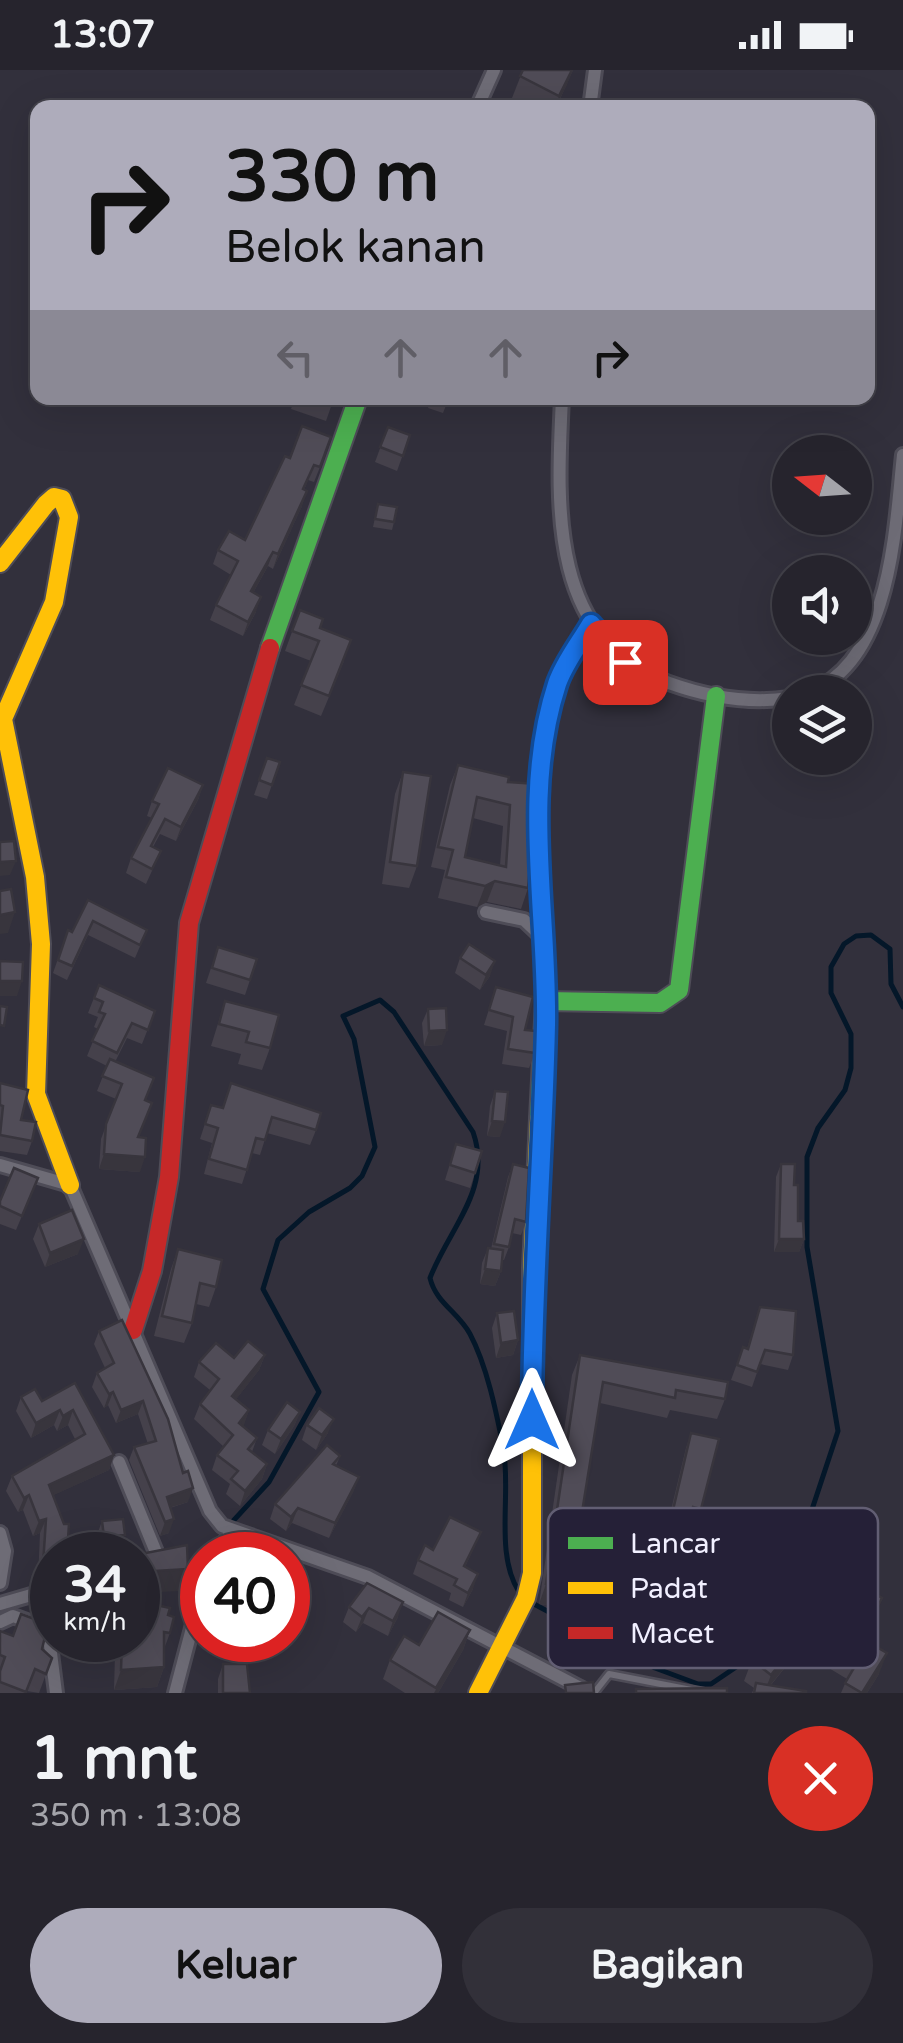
<!DOCTYPE html>
<html lang="id">
<head>
<meta charset="utf-8">
<style>
	:root { --surface:#26242d; --page:#323039; --text:#f1f3f6; --muted:#a4a4aa; --line:#424149; --accent:#aeacbb }
	body { margin:0; font-family:"Varela Round",sans-serif; background:var(--page); color:var(--text); height:100vh; display:flex; flex-direction:column; font-size:38px; white-space:nowrap }
	* { box-sizing:border-box; margin:0 }
	p { font-size:32px; color:var(--muted) }
	.icon { flex:none; width:55px; height:55px; fill:none; stroke:currentColor; stroke-width:2; stroke-linecap:round; stroke-linejoin:round }
	.map { position:relative; height:1623px; overflow:hidden }
	.panel { display:flex; flex-direction:column; background:var(--surface); flex:1 }
	.panel>* { flex:none }
	.top-card { position:absolute; left:30px; top:30px; width:845px; height:305px; border-radius:20px; box-shadow:0 10px 40px #0002,0 0 0 2px var(--line); background:#aeacbb; color:#111; overflow:hidden }
	.needle { width:65px; rotate:287deg }
	.tools { position:absolute; left:772px; top:365px; display:grid; gap:20px }
	.tools a { display:grid; place-items:center; width:100px; height:100px; border-radius:50%; background:var(--surface); box-shadow:0 10px 40px #0002,0 0 0 2px var(--line); font-size:50px }
	.speed { position:absolute; left:30px; top:1462px; display:flex; gap:20px; font-size:50px; font-weight:700; text-align:center }
	.speed>* { display:grid; place-content:center; width:130px; height:130px; border-radius:50%; background:var(--surface); box-shadow:0 10px 40px #0002,0 0 0 2px var(--line); line-height:1 }
	.speed small { font-size:25px; font-weight:400 }
	.speed .limit { border:15px solid #d22; background:#fff; color:#111 }
	.pin { position:absolute; display:grid; place-items:center; width:85px; height:85px; color:#fff; margin:-42px; border-radius:20px; box-shadow:0 5px 15px #0006 }
	.me { position:absolute; width:110px; margin:-55px; rotate:0deg; stroke-linejoin:round; filter:drop-shadow(0 0 8px #0008) }
	.turn { display:flex; align-items:center; gap:35px; height:210px; padding:0 30px; font-size:45px }
	.turn .icon { width:130px; height:130px; stroke-width:2.5 }
	.turn b { display:block; font-size:70px; line-height:85px }
	.lanes { display:flex; align-items:center; height:95px; padding:0 30px; background:#0003; justify-content:center; gap:50px; direction:ltr }
	.lanes .off { opacity:.35 }
	.round { display:grid; place-items:center; flex:none; width:105px; height:105px; border-radius:52px; background:var(--page) }
	.headline { display:flex; align-items:center; justify-content:space-between; height:170px; padding:0 30px }
	h1 { font-size:60px; font-weight:800; line-height:75px }
	.cta { display:flex; gap:20px; margin-top:auto; padding:20px 30px }
	.cta a { flex:1; height:115px; border-radius:60px; background:var(--accent); color:#111; font-size:40px; font-weight:800; line-height:115px; text-align:center }
	.cta a+a { background:var(--page); color:var(--text) }
	.status { display:flex; justify-content:space-between; align-items:center; height:70px; padding:0 50px; background:var(--surface); direction:ltr }
	.status svg { height:28px; fill:currentColor }
	.map>svg:first-child { display:block }
</style>
</head>
<body>
<div class="status"><b>13:07</b><svg viewBox="0 0 49 12"><path d="M0 12V9h3v3zM5 12V6h3v6zM10 12V3h3v9zM15 12V0h3v12zM26 1h20v11H26zM47 4h2v5h-2z"/></svg></div>
<div class="map">
<svg width="903" height="1623" viewBox="0 0 903 1623">
	<rect width="100%" height="100%" fill="#32303c"/>
	<g fill="none" stroke-linecap="round" stroke-linejoin="round">
		<!-- stream -->
		<g stroke="#041729" stroke-width="5">
			<path d="M 234,1450 L 269,1412 L 319,1322 L 263,1219 L 278,1170 L 309,1142 L 350,1118 L 362,1106 L 375,1077 L 354,969 L 343,946 L 380,930 L 394,942 L 473,1062 C 493,1119 449,1158 430,1208 C 436,1233 458,1242 470,1264 C 487,1296 496,1341 503,1376 C 512,1422 494,1482 519,1522"/>
			<polyline points="532,1533 655,1598 698,1614 711,1614 745,1591 774,1554 838,1361 807,1177 807,1087 818,1058 845,1020 851,998 851,964 831,923 831,897 844,874 856,866 871,865 890,879 891,914 903,937"/>
		</g>
		<defs>
			<polyline id="lane" points="594,1623 609,1604 707,1623"/>
			<g id="street">
				<polyline points="477,38 494,0"/>
				<polyline points="590,38 595,0"/>
				<path d="M 562,328 C 557,435 548,569 669,613 C 708,627 749,634 790,628"/>
				<path d="M 809,622 C 891,592 895,459 903,385"/>
				<polyline points="486,842 524,850 542,867 545,931"/>
				<polyline points="542,867 540,703 558,611 591,554"/>
				<polyline points="0,1095 70,1115 210,1441 222,1456 368,1507 590,1623"/>
				<polyline points="119,1392 158,1487 138,1495"/>
				<polyline points="0,1463 5,1481 0,1513"/>
				<polyline points="218,1485 231,1461"/>
				<polyline points="0,1534 52,1519"/>
				<polyline points="0,1552 13,1546 48,1559 56,1623"/>
				<polyline points="175,1623 202,1520"/>
			</g>
			<g id="fast">
				<polyline points="270,578 358,328"/>
				<polyline points="539,1049 545,931 660,933 679,920 716,626"/>
			</g>
			<g id="slow">
				<polyline points="0,493 46,434 54,427 62,429 69,447 54,532 3,649 35,807 41,874 36,1024 70,1115"/>
				<polyline points="478,1623 526,1528 532,1503 532,1198 539,1049"/>
			</g>
			<polyline id="jam" points="133,1260 152,1201 169,1107 189,853 270,578"/>
		</defs>
		<!-- lane casing -->
		<use href="#lane" stroke="#4e4c57" stroke-width="11"/>
		<!-- street casing -->
		<use href="#street" stroke="#4e4c57" stroke-width="18"/>
		<!-- fast casing -->
		<use href="#fast" stroke="#4e4c57" stroke-width="22"/>
		<!-- slow casing -->
		<use href="#slow" stroke="#4e4c57" stroke-width="22"/>
		<!-- jam casing -->
		<use href="#jam" stroke="#4e4c57" stroke-width="22"/>
		<!-- lane -->
		<use href="#lane" stroke="#6e6c76" stroke-width="6"/>
		<!-- street -->
		<use href="#street" stroke="#6e6c76" stroke-width="12"/>
		<!-- fast -->
		<use href="#fast" stroke="#4caf50" stroke-width="18"/>
		<!-- slow -->
		<use href="#slow" stroke="#ffc107" stroke-width="18"/>
		<!-- jam -->
		<use href="#jam" stroke="#c62828" stroke-width="18"/>
	</g>
	<!-- wall -->
	<g fill="#45414b" fill-rule="evenodd">
		<polygon points="523,0 573,0 556,38 530,38 512,28"/>
		<polygon points="295,328 334,328 326,351 291,339"/>
		<polygon points="431,328 449,328 443,343 428,338"/>
		<polygon points="388,357 410,365 397,401 375,392"/>
		<polygon points="285,386 320,397 314,412 308,410 304,420 302,436 273,499 268,496 253,523 256,542 243,566 210,550 216,535 231,505 213,494 218,480 245,470"/>
		<polygon points="378,434 394,452 392,460 373,457"/>
		<polygon points="300,540 344,591 321,646 294,635 311,591 285,581"/>
		<polygon points="267,688 280,692 267,729 254,725"/>
		<path d="M 458,695 L 508,712 L 528,818 L 521,839 L 487,832 L 477,837 L 438,828 L 445,800 L 431,797 L 450,715 ZM 473,748 L 503,756 L 500,795 L 465,787 Z"/>
		<polygon points="403,702 417,796 409,818 382,814 395,724"/>
		<polygon points="203,715 198,730 176,771 160,764 153,777 161,781 146,814 126,803 131,788 152,748 147,746 152,731"/>
		<polygon points="88,830 147,860 135,888 88,865 67,910 53,903 68,860 72,862"/>
		<polygon points="218,877 257,889 245,925 206,913"/>
		<polygon points="460,888 490,906 480,920 455,903"/>
		<polygon points="99,915 155,941 142,974 127,968 115,992 146,1030 139,1067 140,1102 99,1099 101,1069 116,1029 97,1021 107,996 87,986 98,959 94,957 98,947 88,943"/>
		<polygon points="496,917 525,960 535,983 529,998 502,994 507,961 484,955"/>
		<polygon points="225,931 270,978 262,1000 238,994 241,984 211,976"/>
		<polygon points="428,939 442,975 424,976 422,953"/>
		<polygon points="0,1013 32,1071 27,1085 0,1081"/>
		<polygon points="231,1013 316,1060 310,1075 267,1063 260,1085 252,1083 242,1114 204,1104 212,1073 200,1069 211,1035 222,1038"/>
		<polygon points="495,1021 500,1067 487,1066 490,1036"/>
		<polygon points="456,1074 475,1103 470,1118 445,1110"/>
		<polygon points="513,1094 526,1152 521,1165 512,1163 509,1177 504,1190 502,1190 501,1201 495,1216 480,1214 482,1193 488,1178 491,1179 508,1107"/>
		<polygon points="781,1094 804,1169 799,1182 774,1182 776,1107"/>
		<polygon points="38,1108 16,1160 0,1154 0,1131"/>
		<polygon points="39,1154 78,1184 45,1197 33,1169"/>
		<polygon points="178,1179 216,1217 209,1237 196,1234 192,1253 184,1273 154,1266 171,1199"/>
		<polygon points="760,1237 793,1285 788,1300 760,1294 752,1317 731,1310 743,1277 747,1279"/>
		<polygon points="497,1243 518,1270 513,1285 496,1288 492,1258"/>
		<polygon points="122,1250 188,1432 170,1438 169,1463 160,1466 129,1390 134,1377 148,1374 138,1344 116,1353 108,1335 104,1338 92,1317 97,1303 105,1298 94,1274 99,1261"/>
		<polygon points="265,1285 259,1300 236,1329 249,1340 243,1356 257,1368 252,1382 267,1394 262,1409 240,1436 226,1424 230,1414 212,1400 217,1385 224,1377 194,1349 200,1334 210,1320 194,1307 199,1292"/>
		<polygon points="580,1285 725,1329 717,1349 670,1340 667,1348 600,1333 570,1517 563,1537 539,1534 572,1305"/>
		<polygon points="75,1313 114,1385 109,1400 53,1425 64,1454 38,1510 40,1463 33,1466 23,1440 18,1442 6,1421 12,1406 75,1369 68,1355 57,1361 54,1355 31,1368 16,1341 21,1327 42,1331"/>
		<polygon points="300,1342 294,1356 275,1384 262,1375 268,1360"/>
		<polygon points="307,1355 328,1363 316,1380 302,1370"/>
		<polygon points="691,1363 701,1439 696,1454 689,1453 679,1499 684,1524 678,1539 667,1536 653,1582 629,1576 646,1519 653,1521 658,1498 650,1496 660,1454 665,1439 671,1440 686,1378"/>
		<polygon points="340,1386 336,1396 359,1407 353,1422 329,1468 292,1453 286,1461 270,1449 275,1434"/>
		<polygon points="102,1451 119,1480 98,1482 97,1465"/>
		<polygon points="481,1462 465,1497 473,1519 463,1537 449,1530 451,1523 413,1504 418,1490 433,1480"/>
		<polygon points="367,1513 398,1547 388,1566 363,1553 356,1562 343,1552 349,1537"/>
		<polygon points="795,1524 874,1549 863,1569 879,1604 867,1623 841,1623 847,1609 799,1580 771,1615 806,1623 752,1623 754,1618 744,1611 752,1590 789,1566 798,1550 788,1545"/>
		<polygon points="168,1545 170,1563 164,1579 164,1597 157,1617 114,1620 115,1583 107,1581 110,1570 138,1570"/>
		<polygon points="470,1560 463,1580 438,1623 405,1623 383,1609 390,1590 419,1575"/>
		<polygon points="214,1570 240,1570 235,1586 214,1585"/>
		<polygon points="42,1579 52,1588 39,1623 27,1621 26,1623 0,1623 0,1585"/>
		<polygon points="223,1594 250,1623 218,1623 218,1609"/>
	</g>
	<!-- shaded-wall -->
	<g fill="#38353d">
		<polygon points="572,0 567,15 555,38 559,26"/>
		<polygon points="307,421 302,436 273,499 278,484"/>
		<polygon points="273,482 268,496 246,536 251,521"/>
		<polygon points="261,527 256,542 243,566 248,552"/>
		<polygon points="203,715 198,730 176,771 181,757"/>
		<polygon points="16,791 10,805 0,806 0,792"/>
		<polygon points="495,811 487,832 477,837 485,816"/>
		<polygon points="15,842 8,863 0,864 0,845"/>
		<polygon points="495,891 490,906 480,920 486,905"/>
		<polygon points="0,911 22,911 17,926 0,926"/>
		<polygon points="447,960 442,975 424,976 429,961"/>
		<polygon points="492,1051 505,1052 500,1067 487,1066"/>
		<polygon points="104,1084 145,1087 140,1102 99,1099"/>
		<polygon points="84,1169 78,1184 45,1197 50,1183"/>
		<polygon points="779,1169 804,1169 799,1182 774,1182"/>
		<polygon points="485,1199 501,1201 495,1216 480,1214"/>
		<polygon points="518,1270 513,1285 496,1288 501,1273"/>
		<polygon points="265,1285 259,1300 227,1341 232,1326"/>
		<polygon points="113,1322 108,1335 104,1338 109,1324"/>
		<polygon points="143,1331 138,1344 116,1353 121,1340"/>
		<polygon points="60,1340 54,1355 31,1368 36,1353"/>
		<polygon points="73,1340 68,1355 57,1361 63,1346"/>
		<polygon points="249,1340 244,1355 233,1368 239,1353"/>
		<polygon points="300,1342 294,1356 275,1384 281,1369"/>
		<polygon points="334,1349 328,1363 316,1380 322,1365"/>
		<polygon points="114,1385 109,1400 43,1430 49,1415"/>
		<polygon points="267,1394 262,1409 240,1436 245,1421"/>
		<polygon points="359,1407 353,1422 329,1468 335,1453"/>
		<polygon points="193,1418 188,1432 162,1440 167,1427"/>
		<polygon points="29,1425 23,1440 18,1442 24,1428"/>
		<polygon points="298,1438 292,1453 286,1461 291,1447"/>
		<polygon points="46,1449 40,1463 33,1466 39,1451"/>
		<polygon points="174,1449 169,1463 160,1466 165,1452"/>
		<polygon points="125,1465 119,1480 98,1482 104,1467"/>
		<polygon points="43,1495 52,1496 52,1511 38,1510"/>
		<polygon points="188,1499 180,1521 138,1523 138,1502"/>
		<polygon points="478,1504 473,1519 463,1537 468,1523"/>
		<polygon points="546,1514 570,1517 563,1537 539,1534"/>
		<polygon points="882,1528 874,1549 853,1589 861,1568"/>
		<polygon points="403,1532 398,1547 388,1566 393,1551"/>
		<polygon points="369,1538 363,1553 356,1562 362,1547"/>
		<polygon points="470,1560 463,1580 438,1623 434,1623"/>
		<polygon points="807,1560 799,1580 764,1623 771,1605"/>
		<polygon points="219,1570 240,1571 235,1586 214,1585"/>
		<polygon points="887,1583 879,1604 867,1623 862,1623"/>
		<polygon points="164,1597 157,1617 114,1620 121,1600"/>
	</g>
	<!-- building -->
	<g fill="#504c57" stroke="#38353d" stroke-width="2.5" fill-rule="evenodd">
		<polygon points="523,0 572,0 559,26 520,6"/>
		<polygon points="302,356 331,367 320,397 314,395 303,419 307,421 278,484 273,482 251,521 261,527 248,552 216,535 238,491 218,480 229,461 245,470 285,386 290,388"/>
		<polygon points="388,357 410,365 403,386 380,377"/>
		<polygon points="378,434 397,437 394,452 375,449"/>
		<polygon points="300,540 323,549 320,558 351,570 329,626 301,615 319,571 292,561"/>
		<polygon points="267,688 280,692 272,715 259,710"/>
		<path d="M 458,695 L 509,707 L 508,712 L 537,714 L 528,818 L 495,811 L 485,816 L 446,807 L 453,780 L 438,777 ZM 477,727 L 510,735 L 506,797 L 465,787 Z"/>
		<polygon points="168,698 203,715 181,757 165,749 151,776 161,781 152,799 131,788 159,734 152,731"/>
		<polygon points="403,702 431,706 417,796 390,792"/>
		<polygon points="14,771 16,791 0,792 0,772"/>
		<polygon points="11,819 15,842 0,845 0,821"/>
		<polygon points="88,830 147,860 140,875 93,851 72,896 58,890 68,860 72,862"/>
		<polygon points="469,874 495,891 486,905 460,888"/>
		<polygon points="218,877 257,889 250,910 212,898"/>
		<polygon points="0,891 23,892 22,911 0,911"/>
		<polygon points="99,915 155,941 148,960 132,953 117,983 92,971 105,944 99,942 103,932 94,928"/>
		<polygon points="496,917 533,927 525,960 536,961 535,983 508,979 513,947 489,940"/>
		<polygon points="225,931 279,945 270,978 246,972 249,962 219,954"/>
		<polygon points="0,936 7,937 4,956 0,955"/>
		<polygon points="446,938 447,960 429,961 428,939"/>
		<polygon points="110,989 154,1008 145,1030 152,1033 138,1067 146,1068 145,1087 104,1084 106,1054 122,1014 102,1006"/>
		<polygon points="0,1013 28,1020 21,1050 36,1052 32,1071 0,1065 3,1036 0,1035"/>
		<polygon points="231,1013 321,1043 316,1060 272,1047 265,1070 256,1068 247,1100 209,1089 218,1058 205,1054 211,1035 223,1038"/>
		<polygon points="495,1021 508,1022 505,1052 492,1051"/>
		<polygon points="456,1074 482,1081 475,1103 450,1095"/>
		<polygon points="513,1094 529,1098 526,1152 515,1149 509,1177 494,1174"/>
		<polygon points="781,1094 795,1094 794,1115 798,1115 798,1151 803,1151 804,1169 779,1169"/>
		<polygon points="14,1098 38,1108 22,1146 0,1136 0,1131"/>
		<polygon points="72,1140 84,1169 50,1183 39,1154"/>
		<polygon points="488,1178 503,1180 501,1201 485,1199"/>
		<polygon points="178,1179 222,1190 216,1217 200,1213 192,1253 162,1246"/>
		<polygon points="760,1237 796,1241 793,1285 765,1280 757,1302 737,1295 743,1277 748,1279"/>
		<polygon points="514,1241 518,1270 501,1273 497,1243"/>
		<polygon points="122,1250 168,1349 183,1403 188,1401 193,1418 167,1427 174,1449 165,1452 134,1377 156,1371 143,1331 121,1340 113,1322 109,1324 97,1303 114,1293 99,1261"/>
		<polygon points="248,1271 265,1285 232,1326 249,1340 239,1353 257,1368 248,1379 267,1394 245,1421 231,1409 238,1401 217,1385 233,1365 200,1334 219,1309 199,1292 216,1273 234,1288"/>
		<polygon points="580,1285 728,1312 725,1329 676,1320 675,1328 603,1312 570,1517 546,1514"/>
		<polygon points="75,1313 114,1385 49,1415 64,1454 69,1454 67,1485 52,1485 52,1496 43,1495 46,1449 39,1451 29,1425 24,1428 12,1406 85,1364 73,1340 63,1346 60,1340 36,1353 21,1327 35,1319 42,1331"/>
		<polygon points="287,1332 300,1342 281,1369 268,1360"/>
		<polygon points="319,1338 334,1349 322,1365 307,1355"/>
		<polygon points="691,1363 719,1369 701,1439 693,1437 679,1499 689,1501 684,1524 672,1521 659,1568 635,1561 646,1519 655,1521 663,1483 656,1481 665,1439 673,1440"/>
		<polygon points="327,1375 340,1386 333,1394 359,1407 335,1453 298,1438 291,1447 275,1434"/>
		<polygon points="450,1447 481,1462 464,1496 478,1504 468,1523 454,1515 457,1509 418,1490 425,1475 433,1480"/>
		<polygon points="123,1449 125,1465 104,1467 102,1451"/>
		<polygon points="187,1475 188,1499 138,1502 138,1485 131,1485 131,1478 146,1483"/>
		<polygon points="240,1477 250,1485 234,1485"/>
		<polygon points="814,1487 882,1528 861,1568 887,1583 862,1623 845,1613 858,1591 807,1560 771,1605 752,1590 778,1558 789,1566 809,1531 795,1524"/>
		<polygon points="367,1513 403,1532 393,1551 369,1538 362,1547 349,1537"/>
		<polygon points="138,1531 170,1538 168,1545 174,1547 170,1563 164,1562 164,1597 121,1600 122,1570 138,1570"/>
		<polygon points="438,1542 470,1560 436,1618 390,1590 404,1566 419,1575"/>
		<polygon points="21,1544 48,1554 42,1579 52,1588 46,1604 35,1599 26,1622 0,1612 0,1601 5,1587 0,1585 0,1561 13,1566"/>
		<polygon points="223,1594 247,1594 250,1623 223,1623"/>
		<polygon points="593,1612 594,1623 566,1623 565,1615"/>
		<polygon points="756,1613 806,1621 806,1623 754,1623"/>
		<polygon points="727,1618 727,1623 636,1623 636,1619"/>
	</g>
	<g fill="none" stroke-linecap="round" stroke-linejoin="round">
		<defs>
			<path id="route" d="M 532,1350 C 532,1218 543,1087 546,955 C 548,841 521,724 557,614 C 564,593 580,573 591,554 L 625,592"/>
		</defs>
		<!-- route casing -->
		<use href="#route" stroke="#114b97" stroke-width="25"/>
		<!-- route -->
		<use href="#route" stroke="#1a73e8" stroke-width="18"/>
	</g>
	<!-- legend -->
	<rect x="548" y="1438" width="330" height="160" rx="15" fill="#252037" stroke="#625e73" stroke-width="2.5"/>
	<rect x="568" y="1467" width="45" height="12" fill="#4caf50"/>
	<rect x="568" y="1512" width="45" height="12" fill="#ffc107"/>
	<rect x="568" y="1557" width="45" height="12" fill="#c62828"/>
	<g font-size="28" fill="#f1efff">
		<text x="630" y="1483">Lancar</text>
		<text x="630" y="1528">Padat</text>
		<text x="630" y="1573">Macet</text>
	</g>
</svg>
<div class="tools">
<a><svg class="needle" viewBox="-14 -14 28 28"><path d="M0-13l5 13h-10z" fill="#e53935"/><path d="M0 13l5-13h-10z" fill="#a4a4aa"/></svg></a>
<a><svg class="icon" aria-label="sound" viewBox="0 0 24 24"><path d="M4 9h4l5-4v14l-5-4H4zM17 9q2 3 0 6"/></svg></a>
<a><svg class="icon" aria-label="layers" viewBox="0 0 24 24"><path d="M12 4l9 5-9 5-9-5zM3 14l9 5 9-5"/></svg></a>
</div>
<div class="speed"><div>34<small>km/h</small></div><div class="limit">40</div></div>
<div class="pin" style="left:625px;top:592px;background:#d93025"><svg class="icon" aria-label="arrive" viewBox="0 0 24 24"><path d="M6 21V4h12l-3 4 3 4H6"/></svg></div>
<svg class="me" style="left:532px;top:1350px" viewBox="-20 -20 40 40"><path d="M0-17L14 15 0 8-14 15z" fill="#1a73e8" stroke="#fff" stroke-width="4"/></svg>
<div class="top-card">
<div class="turn"><svg class="icon" aria-label="right" viewBox="0 0 24 24"><path d="M7 20v-9h11M14 6l5 5-5 5"/></svg><div><b>330 m</b>Belok kanan</div></div>
<div class="lanes"><svg class="icon off" aria-label="left" viewBox="0 0 24 24"><path d="M17 20v-9H6M10 6l-5 5 5 5"/></svg><svg class="icon off" aria-label="ahead" viewBox="0 0 24 24"><path d="M12 20V5M6 11l6-6 6 6"/></svg><svg class="icon off" aria-label="ahead" viewBox="0 0 24 24"><path d="M12 20V5M6 11l6-6 6 6"/></svg><svg class="icon" aria-label="right" viewBox="0 0 24 24"><path d="M7 20v-9h11M14 6l5 5-5 5"/></svg></div>
</div>
</div>
<section class="panel">
<div class="headline"><div><h1>1 mnt</h1><p>350 m · 13:08</p></div><a class="round" style="background:#d93025;color:#fff"><svg class="icon" aria-label="close" viewBox="0 0 24 24"><path d="M6 6l12 12M18 6L6 18"/></svg></a></div>
<div class="cta"><a>Keluar</a><a>Bagikan</a></div>
</section>
</body>
</html>
